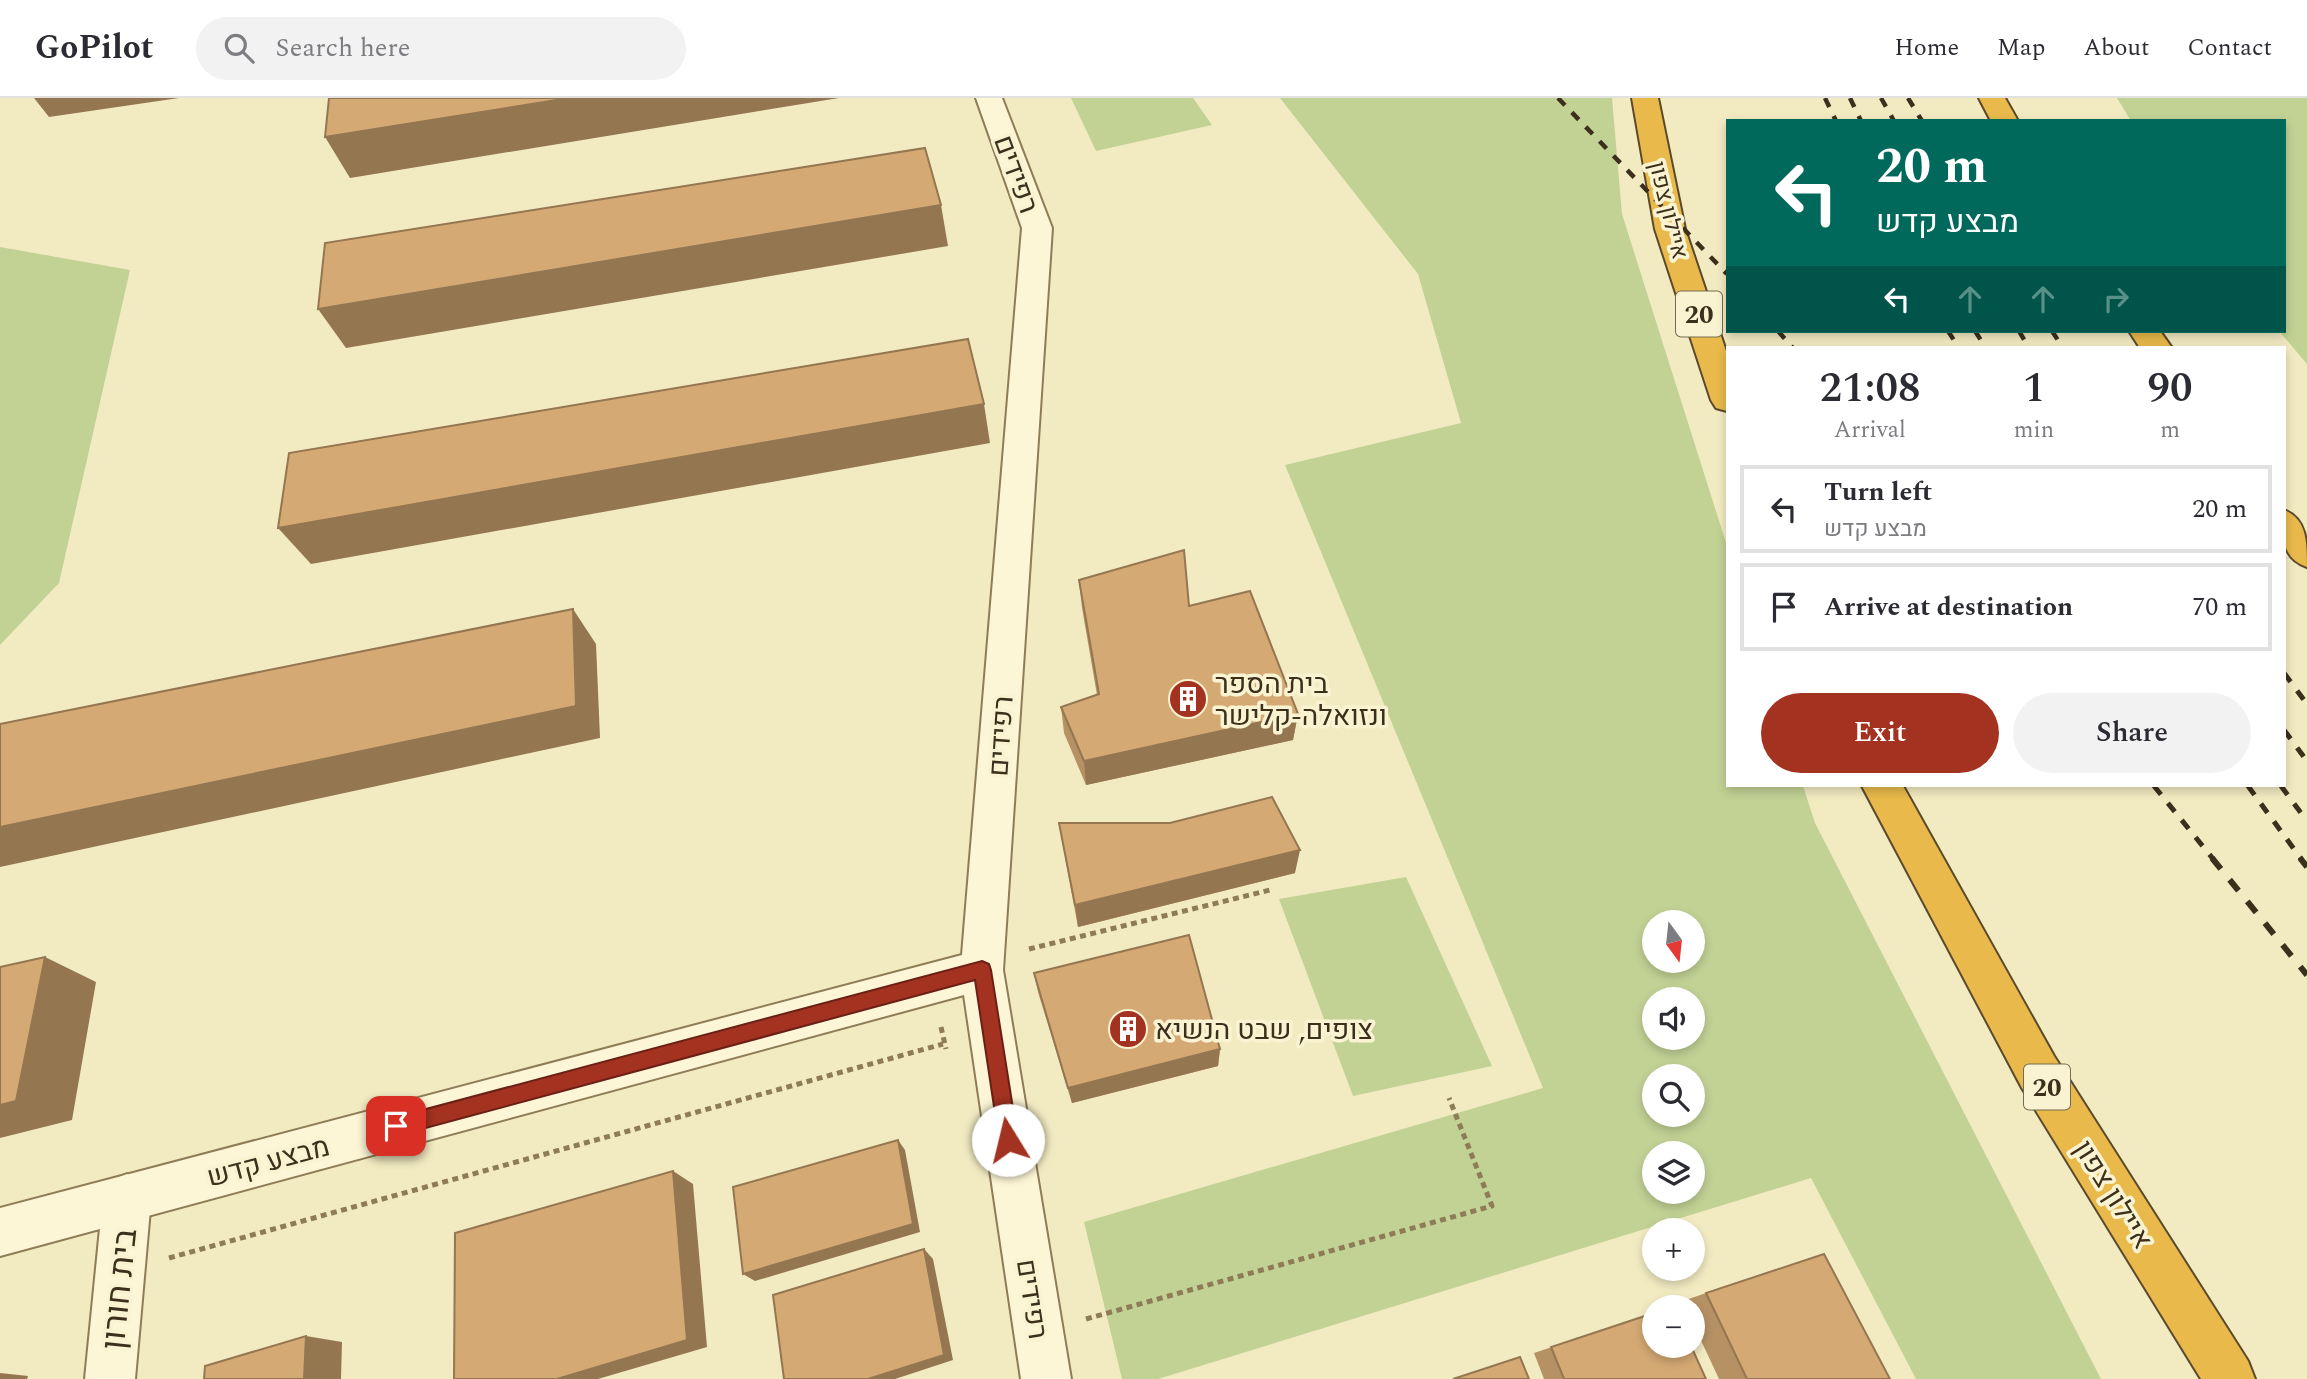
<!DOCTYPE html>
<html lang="en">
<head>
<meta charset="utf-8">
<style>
	:root { --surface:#fff; --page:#f2f2f3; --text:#2b2b33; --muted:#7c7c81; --line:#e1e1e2; --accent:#a33221 }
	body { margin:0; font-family:Spectral,Heebo,serif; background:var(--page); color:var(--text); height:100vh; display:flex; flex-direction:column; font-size:26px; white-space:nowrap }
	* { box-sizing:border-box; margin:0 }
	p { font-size:23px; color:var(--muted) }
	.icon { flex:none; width:38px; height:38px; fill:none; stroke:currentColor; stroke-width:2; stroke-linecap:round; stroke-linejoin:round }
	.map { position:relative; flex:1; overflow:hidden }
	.panel { position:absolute; left:1726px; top:248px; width:560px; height:441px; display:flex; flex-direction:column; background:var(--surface); border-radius:0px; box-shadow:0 4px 10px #0003 }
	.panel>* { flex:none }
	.hud { position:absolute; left:1726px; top:21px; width:560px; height:214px; border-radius:0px; box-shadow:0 4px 10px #0003; background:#00695c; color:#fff; overflow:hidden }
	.needle { width:46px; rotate:165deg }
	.fabs { position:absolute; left:1642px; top:812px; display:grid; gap:14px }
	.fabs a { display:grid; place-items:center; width:63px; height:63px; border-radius:50%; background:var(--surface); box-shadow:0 4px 10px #0003; font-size:35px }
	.pin { position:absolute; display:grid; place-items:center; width:60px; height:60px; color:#fff; margin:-30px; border-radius:14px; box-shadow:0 4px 10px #0006 }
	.me { position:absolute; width:77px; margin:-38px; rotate:351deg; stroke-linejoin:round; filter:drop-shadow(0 0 5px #0008) }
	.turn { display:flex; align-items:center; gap:24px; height:147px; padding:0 35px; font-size:32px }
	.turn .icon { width:91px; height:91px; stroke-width:2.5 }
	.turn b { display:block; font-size:49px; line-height:60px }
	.lanes { display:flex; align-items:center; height:66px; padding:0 35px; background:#0003; justify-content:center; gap:35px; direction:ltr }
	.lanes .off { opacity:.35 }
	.eta { display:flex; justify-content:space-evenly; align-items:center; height:119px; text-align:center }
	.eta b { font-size:42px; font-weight:600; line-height:49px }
	.action { display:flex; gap:14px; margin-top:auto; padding:14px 35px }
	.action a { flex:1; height:80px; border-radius:42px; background:var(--accent); color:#fff; font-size:28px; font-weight:600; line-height:80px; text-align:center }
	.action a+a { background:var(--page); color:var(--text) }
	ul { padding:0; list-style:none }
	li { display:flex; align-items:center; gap:21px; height:88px; margin:0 14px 10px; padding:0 21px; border:4px solid var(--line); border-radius:0px }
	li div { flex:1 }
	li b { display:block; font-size:26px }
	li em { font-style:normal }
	header { display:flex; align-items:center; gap:42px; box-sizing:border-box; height:98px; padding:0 35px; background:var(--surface); border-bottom:2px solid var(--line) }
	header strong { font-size:33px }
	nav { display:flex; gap:38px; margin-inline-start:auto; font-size:24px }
	.search { width:490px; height:63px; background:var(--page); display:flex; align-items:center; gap:18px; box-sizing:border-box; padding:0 24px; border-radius:38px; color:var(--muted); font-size:26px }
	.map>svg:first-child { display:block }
</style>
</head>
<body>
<header>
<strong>GoPilot</strong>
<div class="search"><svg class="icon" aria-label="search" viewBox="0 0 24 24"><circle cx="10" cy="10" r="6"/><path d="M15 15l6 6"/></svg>Search here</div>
<nav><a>Home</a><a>Map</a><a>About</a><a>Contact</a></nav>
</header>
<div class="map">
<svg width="2307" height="1281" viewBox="0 0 2307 1281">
	<rect width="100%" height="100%" fill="#f2ebc2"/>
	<!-- green -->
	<g fill="#c2d295" fill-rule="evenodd">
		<polygon points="1071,0 1193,0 1212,27 1096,53"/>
		<path d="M 1280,0 L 1612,0 L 1622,116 L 1727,448 L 1727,688 L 1803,688 L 1815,725 L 2101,1281 L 1916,1281 L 1811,1080 L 1158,1281 L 1122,1281 L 1084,1124 L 1543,990 L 1285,367 L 1461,325 L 1418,176 ZM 1692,824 L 1692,863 L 1654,863 L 1654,824 ZM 1692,901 L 1692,940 L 1654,940 L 1654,901 ZM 1692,978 L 1692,1017 L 1654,1017 L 1654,978 ZM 1692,1055 L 1692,1094 L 1654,1094 L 1654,1055 Z"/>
		<polygon points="2117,0 2307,0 2307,266 2279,233 2284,233 2284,23 2131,23"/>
		<polygon points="0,149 130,172 59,485 0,547"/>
		<polygon points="1406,779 1492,968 1353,998 1279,801"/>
	</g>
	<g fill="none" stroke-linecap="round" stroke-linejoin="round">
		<defs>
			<polygon id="minor" points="127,1076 144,1083 151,1100 135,1281 85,1281 103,1100 110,1083"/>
			<polygon id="tertiary" points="976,0 1002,0 1052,130 1003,872 1071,1281 1021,1281 964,897 0,1158 0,1110 962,857 1022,130"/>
			<g id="motorway">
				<polygon points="1632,0 1658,0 1685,131 1727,256 1727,313 1716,310 1711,302 1655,131"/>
				<polygon points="1979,0 2005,0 2018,23 1991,23"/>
				<polygon points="2129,233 2160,233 2172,250 2140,250"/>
				<path d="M 2284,412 C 2307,421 2307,444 2307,469 C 2280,460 2283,436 2284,412 Z"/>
				<polygon points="1862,688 1903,688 2054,958 2248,1263 2255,1281 2201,1281 2022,990"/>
			</g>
		</defs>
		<!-- minor casing -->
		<use href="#minor" stroke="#8e7c57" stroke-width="4"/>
		<!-- tertiary casing -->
		<use href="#tertiary" stroke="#8e7c57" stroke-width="4"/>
		<!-- motorway casing -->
		<use href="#motorway" stroke="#5b492c" stroke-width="4"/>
		<!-- path -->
		<g stroke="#8e7c57" stroke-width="5" stroke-dasharray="6 4.5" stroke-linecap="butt">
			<polyline points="1029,851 1270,792"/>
			<polyline points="941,929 946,951"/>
			<polyline points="169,1160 943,946"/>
			<polyline points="1086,1221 1492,1108 1449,1000"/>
		</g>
		<!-- minor -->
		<use href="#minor" fill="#fcf6d6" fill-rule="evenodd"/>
		<!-- tertiary -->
		<use href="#tertiary" fill="#fcf6d6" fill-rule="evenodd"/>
		<!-- motorway -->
		<use href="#motorway" fill="#e9ba4b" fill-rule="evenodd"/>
		<!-- rail-far2 -->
		<g stroke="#3c301d" stroke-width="4.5" stroke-dasharray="10 10" stroke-linecap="butt">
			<polyline points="1558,0 1727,176"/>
			<polyline points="1825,0 1836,23"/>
			<polyline points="1850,0 1861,23"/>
			<polyline points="1881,0 1894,23"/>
			<polyline points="1908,0 1922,23"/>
			<polyline points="1778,233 1793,250"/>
			<polyline points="1948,233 1959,250"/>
			<polyline points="1975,233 1986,250"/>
			<polyline points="2019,233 2029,250"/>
			<polyline points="2052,233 2063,250"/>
		</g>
		<!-- rail-far1 -->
		<g stroke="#3c301d" stroke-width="5" stroke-dasharray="11 11" stroke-linecap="butt">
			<polyline points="2284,575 2307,606"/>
			<polyline points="2284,632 2307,663"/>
			<polyline points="2154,688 2214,762"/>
			<polyline points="2248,688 2302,762"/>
			<polyline points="2281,688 2307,723"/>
		</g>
		<!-- rail -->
		<g stroke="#3c301d" stroke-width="6" stroke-dasharray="14 14" stroke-linecap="butt">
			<polyline points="2212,760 2307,877"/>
			<polyline points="2300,760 2307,769"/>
		</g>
	</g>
	<!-- wall -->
	<g fill="#b69164">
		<polygon points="1079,482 1189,508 1298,616 1293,642 1086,687 1064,635 1061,609 1097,597 1082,510"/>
		<polygon points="1059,725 1295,775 1078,829 1063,748"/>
		<polygon points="1034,875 1220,951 1218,968 1072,1005 1038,894"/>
		<polygon points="1706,1195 1890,1281 1719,1281 1692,1223 1692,1209 1686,1209 1683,1203"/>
		<polygon points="1654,1215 1706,1281 1544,1281 1534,1255"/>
	</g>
	<!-- shaded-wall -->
	<g fill="#947651">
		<polygon points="34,0 179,0 49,19"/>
		<polygon points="569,0 839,0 350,80 325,39"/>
		<polygon points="941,107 948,148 346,250 318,211"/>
		<polygon points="984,306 990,345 311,466 278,430"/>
		<polygon points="573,511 596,546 600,640 0,769 0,729"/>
		<polygon points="1298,616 1293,642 1086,687 1084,663"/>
		<polygon points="1300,752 1295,775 1078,829 1075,807"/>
		<polygon points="45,859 96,884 72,1022 0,1040 0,1007"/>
		<polygon points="1220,951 1218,968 1072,1005 1068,990"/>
		<polygon points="898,1042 905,1052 920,1134 755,1183 743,1176"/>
		<polygon points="673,1073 693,1086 707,1249 598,1281 557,1281"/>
		<polygon points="924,1151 933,1161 953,1262 895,1281 868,1281"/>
		<polygon points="306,1238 342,1244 341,1281 304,1281"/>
		<polygon points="0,1275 28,1278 27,1281 0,1281"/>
	</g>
	<!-- building -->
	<g fill="#d4a974" stroke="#947651" stroke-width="2">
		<polygon points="329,0 569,0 325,39"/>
		<polygon points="925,50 941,107 318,211 325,145"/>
		<polygon points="968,241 984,306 278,430 289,355"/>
		<polygon points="1184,452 1189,508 1250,493 1298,616 1084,663 1061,609 1099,596 1079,482"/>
		<polygon points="573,511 576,608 0,729 0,626"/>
		<polygon points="1272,699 1300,752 1075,807 1059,725 1170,725"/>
		<polygon points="1189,837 1220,951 1068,990 1034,875"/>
		<polygon points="45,859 16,1003 0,1007 0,869"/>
		<polygon points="898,1042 913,1126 743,1176 733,1089"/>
		<polygon points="673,1073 687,1242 557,1281 454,1281 455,1135"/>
		<polygon points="924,1151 944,1257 868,1281 784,1281 773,1197"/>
		<polygon points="1824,1156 1890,1281 1747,1281 1706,1195"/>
		<polygon points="1654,1215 1654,1248 1691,1248 1706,1281 1564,1281 1551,1249"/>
		<polygon points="306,1238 304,1281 204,1281 205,1268"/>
		<polygon points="1520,1259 1529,1281 1453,1281"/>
	</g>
	<!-- route -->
	<polygon fill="#a33221" stroke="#6a2015" stroke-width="2" points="982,863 989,866 991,872 1018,1042 1015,1049 1008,1052 1002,1049 999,1042 975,882 396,1038 390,1035 387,1028 390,1022 396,1019"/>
	<!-- icons -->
	<defs>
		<symbol id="building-disc" viewBox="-11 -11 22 22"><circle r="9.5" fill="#a33221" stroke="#f9f3d2"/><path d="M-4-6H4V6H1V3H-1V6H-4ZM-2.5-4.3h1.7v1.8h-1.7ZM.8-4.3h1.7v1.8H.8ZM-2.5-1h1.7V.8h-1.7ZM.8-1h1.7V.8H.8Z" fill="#fff"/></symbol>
	</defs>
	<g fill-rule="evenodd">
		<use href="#building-disc" x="1166" y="579" width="44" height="44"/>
		<use href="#building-disc" x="1106" y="909" width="44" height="44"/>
	</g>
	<g text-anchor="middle" stroke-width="7" stroke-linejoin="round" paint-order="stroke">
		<!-- far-street labels -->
		<g font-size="23" fill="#3c301d" stroke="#f9f3d2">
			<text transform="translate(1669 112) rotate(76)" y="8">איילון צפון</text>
		</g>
		<!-- shield labels -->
		<g fill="#f9f3d2" stroke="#756a53" stroke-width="2">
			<rect x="1676" y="193.5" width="46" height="45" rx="5"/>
			<rect x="2024" y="966.5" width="46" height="45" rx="5"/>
		</g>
		<g font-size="26" font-weight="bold" fill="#3c301d">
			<text x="1699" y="225">20</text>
			<text x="2047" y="998">20</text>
		</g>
		<!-- street labels -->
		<g font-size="28" fill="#3c301d" stroke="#f9f3d2">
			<text transform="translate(1017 76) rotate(70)" y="10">רפידים</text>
			<text transform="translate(1000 638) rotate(-86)" y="10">רפידים</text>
			<text transform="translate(268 1063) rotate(-15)" y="10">מבצע קדש</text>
			<text transform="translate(2114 1096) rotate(58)" y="10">איילון צפון</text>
			<text transform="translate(1033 1201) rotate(81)" y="10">רפידים</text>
		</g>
		<!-- poi labels -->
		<g font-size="28" fill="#3c301d" stroke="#f9f3d2" text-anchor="start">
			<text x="1215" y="595">בית הספר<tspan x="1215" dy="32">ונזואלה-קלישר</tspan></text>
			<text x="1155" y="941">צופים, שבט הנשיא</text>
		</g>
		<!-- near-street labels -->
		<g font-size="33" fill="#3c301d" stroke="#f9f3d2">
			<text transform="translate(118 1191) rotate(-84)" y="12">בית חורון</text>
		</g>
	</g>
</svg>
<div class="fabs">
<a><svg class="needle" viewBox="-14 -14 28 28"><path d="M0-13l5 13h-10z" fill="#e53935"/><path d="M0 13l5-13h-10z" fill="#7c7c81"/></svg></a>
<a><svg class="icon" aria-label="sound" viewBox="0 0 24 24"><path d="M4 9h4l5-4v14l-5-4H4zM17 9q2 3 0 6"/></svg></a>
<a><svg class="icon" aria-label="search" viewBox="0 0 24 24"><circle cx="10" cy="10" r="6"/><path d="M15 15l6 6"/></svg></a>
<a><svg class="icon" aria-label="layers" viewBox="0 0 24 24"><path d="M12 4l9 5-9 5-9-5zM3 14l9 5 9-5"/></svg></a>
<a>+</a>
<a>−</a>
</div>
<div class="pin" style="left:396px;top:1028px;background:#d93025"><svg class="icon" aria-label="arrive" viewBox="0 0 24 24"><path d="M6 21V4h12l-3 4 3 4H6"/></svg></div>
<svg class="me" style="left:1008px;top:1042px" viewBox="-20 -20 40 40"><circle r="19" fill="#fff"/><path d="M0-13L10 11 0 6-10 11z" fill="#a33221"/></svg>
<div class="hud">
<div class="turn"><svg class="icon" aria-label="left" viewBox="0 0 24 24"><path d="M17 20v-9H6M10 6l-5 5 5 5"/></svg><div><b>20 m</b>מבצע קדש</div></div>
<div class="lanes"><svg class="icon" aria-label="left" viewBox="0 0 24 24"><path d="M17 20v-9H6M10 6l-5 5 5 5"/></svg><svg class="icon off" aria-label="ahead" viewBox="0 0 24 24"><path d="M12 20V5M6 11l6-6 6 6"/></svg><svg class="icon off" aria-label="ahead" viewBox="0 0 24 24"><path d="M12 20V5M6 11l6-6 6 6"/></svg><svg class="icon off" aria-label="right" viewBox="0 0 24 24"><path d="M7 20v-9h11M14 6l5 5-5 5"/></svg></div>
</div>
<section class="panel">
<div class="eta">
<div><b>21:08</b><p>Arrival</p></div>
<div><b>1</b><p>min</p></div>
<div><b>90</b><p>m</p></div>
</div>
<ul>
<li><svg class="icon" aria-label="left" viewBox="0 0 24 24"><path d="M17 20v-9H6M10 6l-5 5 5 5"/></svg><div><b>Turn left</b><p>מבצע קדש</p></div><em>20 m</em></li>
<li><svg class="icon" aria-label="arrive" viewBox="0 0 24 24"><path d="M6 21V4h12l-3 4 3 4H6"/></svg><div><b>Arrive at destination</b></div><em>70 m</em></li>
</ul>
<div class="action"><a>Exit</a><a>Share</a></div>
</section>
</div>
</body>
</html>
